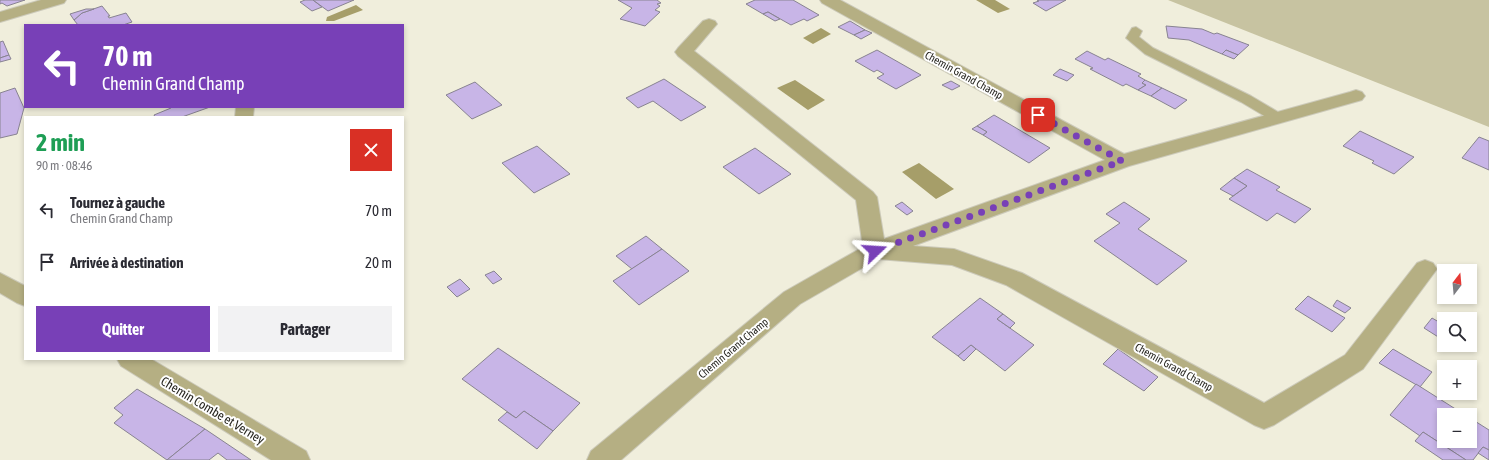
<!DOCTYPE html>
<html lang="fr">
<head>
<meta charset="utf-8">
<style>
	:root { --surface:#fff; --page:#f2f2f3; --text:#2b2b33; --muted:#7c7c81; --accent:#7840b7 }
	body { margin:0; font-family:"Asap Condensed",sans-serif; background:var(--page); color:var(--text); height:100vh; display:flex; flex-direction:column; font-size:15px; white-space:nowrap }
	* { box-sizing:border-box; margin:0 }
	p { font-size:13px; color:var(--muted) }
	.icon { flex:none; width:22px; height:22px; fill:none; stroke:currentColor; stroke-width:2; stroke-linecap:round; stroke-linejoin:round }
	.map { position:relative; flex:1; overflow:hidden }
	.side { position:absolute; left:24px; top:116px; width:380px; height:244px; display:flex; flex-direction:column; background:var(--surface); border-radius:0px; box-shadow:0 2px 6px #0003 }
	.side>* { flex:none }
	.banner { position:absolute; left:24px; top:24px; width:380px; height:84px; border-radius:0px; box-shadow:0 2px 6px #0003; background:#7840b7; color:#fff; overflow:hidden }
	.needle { width:26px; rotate:16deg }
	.tools { position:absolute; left:1437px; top:264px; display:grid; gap:8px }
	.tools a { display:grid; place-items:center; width:40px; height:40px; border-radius:0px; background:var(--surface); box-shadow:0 2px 6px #0003; font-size:20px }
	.pin { position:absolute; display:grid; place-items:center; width:34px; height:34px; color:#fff; margin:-17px; border-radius:8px; box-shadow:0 2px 6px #0006 }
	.me { position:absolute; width:44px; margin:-22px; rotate:70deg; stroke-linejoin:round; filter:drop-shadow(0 0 3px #0008) }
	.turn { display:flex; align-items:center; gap:14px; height:84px; padding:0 12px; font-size:18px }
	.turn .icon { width:52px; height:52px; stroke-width:2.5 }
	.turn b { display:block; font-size:28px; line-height:34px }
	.round { display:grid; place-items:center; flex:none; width:42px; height:42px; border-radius:0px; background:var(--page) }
	.overview { display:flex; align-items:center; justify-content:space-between; height:68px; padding:0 12px }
	h1 { font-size:24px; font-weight:700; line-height:30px; color:#1e9e55 }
	.button { display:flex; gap:8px; margin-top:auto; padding:8px 12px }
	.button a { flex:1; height:46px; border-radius:0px; background:var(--accent); color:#fff; font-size:16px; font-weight:700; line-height:46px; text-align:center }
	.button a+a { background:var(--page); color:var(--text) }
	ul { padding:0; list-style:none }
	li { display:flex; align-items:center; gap:12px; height:52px; padding:0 12px }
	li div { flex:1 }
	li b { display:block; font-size:15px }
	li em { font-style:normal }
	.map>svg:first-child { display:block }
</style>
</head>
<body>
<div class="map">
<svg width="1489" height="460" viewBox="0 0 1489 460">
	<rect width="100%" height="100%" fill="#f0eedc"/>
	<!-- green -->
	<polygon fill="#c7c3a1" points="1168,0 1489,0 1489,127"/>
	<!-- water -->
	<g fill="#a69e69">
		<polygon points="976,0 995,0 1010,9 998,13"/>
		<polygon points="356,5 363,10 334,21 326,21 327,17"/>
		<polygon points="821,28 831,34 813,44 803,38"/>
		<polygon points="795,80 825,100 808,110 777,88"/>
		<polygon points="919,163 954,189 936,199 902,172"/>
	</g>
	<!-- building -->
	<g fill="#c8b5e7" stroke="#888391">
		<polygon points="0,0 25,0 7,6 2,3 0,4"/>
		<polygon points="305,0 313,0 322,7 312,11 300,2"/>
		<polygon points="313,0 354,0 328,11"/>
		<polygon points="618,0 657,0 661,3 657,4 660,6 655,10 660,12 645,26 620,19 632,8"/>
		<polygon points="755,0 793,0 819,15 807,21 804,19 791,25 768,12 763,14 746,4"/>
		<polygon points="1037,0 1066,0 1046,11 1033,3 1039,1"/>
		<polygon points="102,6 110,16 108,16 109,18 126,13 132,22 123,25 78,25 74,20 82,13"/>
		<polygon points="86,9 94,9 82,13 74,20 70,14"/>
		<polygon points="768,12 780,19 775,21 763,14"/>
		<polygon points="850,21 865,30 854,35 838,27"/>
		<polygon points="1166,26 1202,29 1214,34 1217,33 1249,45 1238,55 1226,50 1222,54 1189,40 1168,38"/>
		<polygon points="865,30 872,33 861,39 854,35"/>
		<polygon points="3,41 9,55 0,58 0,42"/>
		<polygon points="877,50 921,75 896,89 877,78 884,74 877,70 874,72 855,61"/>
		<polygon points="1226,50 1238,55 1234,59 1222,54"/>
		<polygon points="1087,51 1105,60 1108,58 1141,74 1138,76 1145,80 1142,83 1146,85 1138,90 1126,84 1123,86 1090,69 1093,68 1075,59"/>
		<polygon points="9,55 11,59 0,62 0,58"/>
		<polygon points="1060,69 1074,75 1067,81 1053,75"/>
		<polygon points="664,79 706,107 681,121 653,101 638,108 626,98"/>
		<polygon points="1145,80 1162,88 1151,96 1138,90 1146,85 1142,83"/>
		<polygon points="951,81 960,86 952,90 942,85"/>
		<polygon points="475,82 502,105 472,119 446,95"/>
		<polygon points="15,88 24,108 17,134 0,138 0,93"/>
		<polygon points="1162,88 1187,100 1175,109 1151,96"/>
		<polygon points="170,107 210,107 182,117 155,117 154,115 171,108"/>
		<polygon points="994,115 1050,148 1029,163 983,135 987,132 977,126"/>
		<polygon points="977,126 987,132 983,135 972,129"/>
		<polygon points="1360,131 1414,157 1394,174 1372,163 1374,161 1343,146"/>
		<polygon points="1479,137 1489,141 1489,170 1462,158"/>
		<polygon points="537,146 570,174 534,193 502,163"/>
		<polygon points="755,148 791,174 759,194 723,167"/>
		<polygon points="1247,169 1280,187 1276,190 1311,209 1295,223 1277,213 1267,221 1229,199 1247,186 1234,178"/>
		<polygon points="1234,178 1247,186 1233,196 1220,189"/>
		<polygon points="902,202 913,211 907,215 895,206"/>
		<polygon points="1124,202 1150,219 1138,229 1187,261 1157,285 1094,241 1120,223 1106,214"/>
		<polygon points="646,236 662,249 632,269 616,256"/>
		<polygon points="662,249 689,271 639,305 613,281"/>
		<polygon points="494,271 502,279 493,284 485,275"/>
		<polygon points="460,279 470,289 457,297 447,287"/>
		<polygon points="1308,296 1345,318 1332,332 1295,309"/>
		<polygon points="980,298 1003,314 997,319 1034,345 1005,371 971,345 958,356 932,337"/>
		<polygon points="1337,300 1351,308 1345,313 1333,306"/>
		<polygon points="1003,314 1015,323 1010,328 997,319"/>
		<polygon points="1432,318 1444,325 1443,340 1424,328"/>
		<polygon points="971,345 976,349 964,361 958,356"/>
		<polygon points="498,348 580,403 553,431 524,411 516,418 462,379"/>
		<polygon points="1118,349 1158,377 1144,391 1103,364"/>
		<polygon points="1393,349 1432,372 1420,387 1379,363"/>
		<polygon points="1416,384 1465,415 1444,415 1444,441 1470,441 1470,418 1489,430 1489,450 1483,447 1473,460 1466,460 1423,432 1420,436 1390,415"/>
		<polygon points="137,389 205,429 167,460 114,423 123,415 114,408"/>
		<polygon points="524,411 553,431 537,449 498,420 507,412 516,418"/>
		<polygon points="205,429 251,460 227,460 218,453 209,460 167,460"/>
		<polygon points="1423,432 1466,460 1443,460 1415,441"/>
		<polygon points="1483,447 1489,450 1489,460 1478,453"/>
	</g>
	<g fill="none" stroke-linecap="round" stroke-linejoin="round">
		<defs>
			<polygon id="service" points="1136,27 1142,31 1139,37 1153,48 1251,96 1283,115 1285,118 1283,121 1273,121 1241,102 1145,54 1126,38 1132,28"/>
			<g id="minor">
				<polygon points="41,0 66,0 64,3 0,22 0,12"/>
				<polygon points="820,0 840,0 1124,154 1350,92 1356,90 1362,92 1365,96 1362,100 1129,166 913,246 954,249 1022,273 1264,403 1345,355 1417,263 1425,260 1433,263 1437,269 1363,369 1274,425 1264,429 1254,425 1006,285 952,265 878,259 800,304 621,460 587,460 591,451 784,292 863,247 856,200 678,56 675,52 678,48 703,21 709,19 715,21 717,24 694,51 873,192 877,197 884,239 1105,160 822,3"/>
				<polygon points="236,107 254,107 253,117 235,117"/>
				<polygon points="0,273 25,286 25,306 17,303 0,293"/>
				<polygon points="117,359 151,359 306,451 310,460 271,460 121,366"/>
			</g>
		</defs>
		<!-- service casing -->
		<use href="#service" stroke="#cccaba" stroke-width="2"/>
		<!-- minor casing -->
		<use href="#minor" stroke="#cccaba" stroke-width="2"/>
		<!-- service -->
		<use href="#service" fill="#b5af83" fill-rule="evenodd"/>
		<!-- minor -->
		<use href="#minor" fill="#b5af83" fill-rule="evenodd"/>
	</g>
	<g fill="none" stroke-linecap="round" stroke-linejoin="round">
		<!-- route -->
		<polyline stroke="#7840b7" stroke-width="7" stroke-dasharray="0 12.6" points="875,251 1122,161 1038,115"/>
	</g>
	<g text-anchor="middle" stroke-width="4" stroke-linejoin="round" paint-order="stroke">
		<!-- street labels -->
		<g font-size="11" fill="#26251f" stroke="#fff">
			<text transform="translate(964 75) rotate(29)" y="4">Chemin Grand Champ</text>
			<text transform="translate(733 348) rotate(-40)" y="4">Chemin Grand Champ</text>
			<text transform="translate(1174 367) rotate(29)" y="4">Chemin Grand Champ</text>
		</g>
		<!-- near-street labels -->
		<g font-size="13" fill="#26251f" stroke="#fff">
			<text transform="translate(213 410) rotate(31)" y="5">Chemin Combe et Verney</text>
		</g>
	</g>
</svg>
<div class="tools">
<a><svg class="needle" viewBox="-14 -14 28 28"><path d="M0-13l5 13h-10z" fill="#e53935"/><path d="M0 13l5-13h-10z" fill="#7c7c81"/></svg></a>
<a><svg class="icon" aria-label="search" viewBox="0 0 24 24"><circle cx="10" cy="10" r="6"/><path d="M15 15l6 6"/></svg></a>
<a>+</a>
<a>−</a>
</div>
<div class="pin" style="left:1038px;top:115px;background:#d93025"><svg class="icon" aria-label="arrive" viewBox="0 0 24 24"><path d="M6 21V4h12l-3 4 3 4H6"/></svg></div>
<svg class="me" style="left:875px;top:251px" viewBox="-20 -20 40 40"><path d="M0-17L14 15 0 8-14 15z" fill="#7840b7" stroke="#fff" stroke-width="4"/></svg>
<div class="banner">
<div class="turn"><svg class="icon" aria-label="left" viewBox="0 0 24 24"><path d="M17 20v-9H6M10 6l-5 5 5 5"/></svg><div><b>70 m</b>Chemin Grand Champ</div></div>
</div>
<section class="side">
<div class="overview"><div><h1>2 min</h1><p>90 m · 08:46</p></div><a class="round" style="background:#d93025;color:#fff"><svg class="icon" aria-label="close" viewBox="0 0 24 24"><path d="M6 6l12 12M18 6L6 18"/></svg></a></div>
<ul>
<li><svg class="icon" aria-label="left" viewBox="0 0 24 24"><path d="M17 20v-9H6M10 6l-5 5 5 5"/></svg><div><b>Tournez à gauche</b><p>Chemin Grand Champ</p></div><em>70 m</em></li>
<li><svg class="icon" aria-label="arrive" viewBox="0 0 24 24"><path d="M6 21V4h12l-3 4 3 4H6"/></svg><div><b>Arrivée à destination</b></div><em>20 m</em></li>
</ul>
<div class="button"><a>Quitter</a><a>Partager</a></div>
</section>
</div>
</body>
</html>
